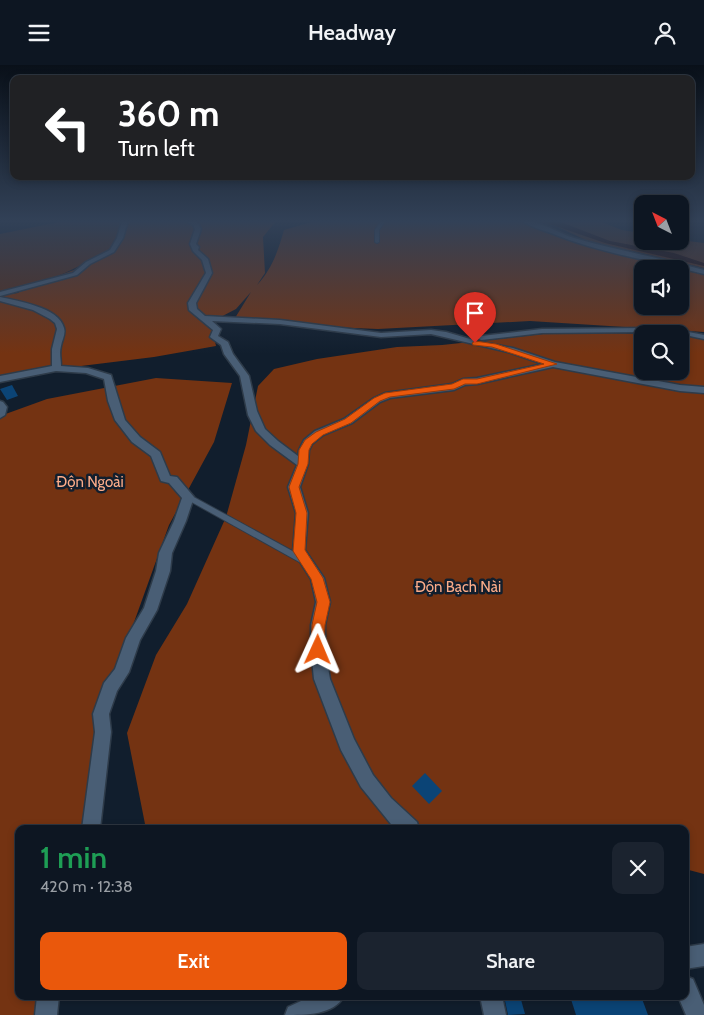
<!DOCTYPE html>
<html lang="en">
<head>
<meta charset="utf-8">
<style>
	:root { --surface:#0d1622; --page:#1b232f; --text:#f1f3f6; --muted:#9a9fa5; --line:#2d3540; --accent:#ea580c }
	body { margin:0; font-family:Cabin,sans-serif; background:var(--page); color:var(--text); height:100vh; display:flex; flex-direction:column; font-size:19px; white-space:nowrap }
	* { box-sizing:border-box; margin:0 }
	p { font-size:16px; color:var(--muted) }
	.icon { flex:none; width:28px; height:28px; fill:none; stroke:currentColor; stroke-width:2; stroke-linecap:round; stroke-linejoin:round }
	.map { position:relative; flex:1; overflow:hidden }
	.details { position:absolute; left:15px; top:760px; width:674px; height:175px; display:flex; flex-direction:column; background:var(--surface); border-radius:10px; box-shadow:0 2px 8px #0003,0 0 0 1px var(--line) }
	.details>* { flex:none }
	.banner { position:absolute; left:10px; top:10px; width:685px; height:105px; border-radius:10px; box-shadow:0 2px 8px #0003,0 0 0 1px var(--line); background:#202124; color:#fff; overflow:hidden }
	.needle { width:32px; rotate:318deg }
	.controls { position:absolute; left:634px; top:130px; display:grid; gap:10px }
	.controls a { display:grid; place-items:center; width:55px; height:55px; border-radius:10px; background:var(--surface); box-shadow:0 2px 8px #0003,0 0 0 1px var(--line); font-size:25px }
	.pin { position:absolute; display:grid; place-items:center; width:42px; height:42px; color:#fff; margin:-51px -21px; border-radius:50% 50% 50% 0; rotate:-45deg; box-shadow:0 0 5px #0007 }
	.pin .icon { rotate:45deg }
	.me { position:absolute; width:55px; margin:-28px; rotate:1deg; stroke-linejoin:round; filter:drop-shadow(0 0 4px #0008) }
	.turn { display:flex; align-items:center; gap:18px; height:105px; padding:0 25px; font-size:22px }
	.turn .icon { width:65px; height:65px; stroke-width:2.5 }
	.turn b { display:block; font-size:35px; line-height:42px }
	.round { display:grid; place-items:center; flex:none; width:52px; height:52px; border-radius:10px; background:var(--page) }
	.head { display:flex; align-items:center; justify-content:space-between; height:85px; padding:0 25px }
	h1 { font-size:30px; font-weight:600; line-height:38px; color:#1e9e55 }
	.button { display:flex; gap:10px; margin-top:auto; padding:10px 25px }
	.button a { flex:1; height:58px; border-radius:10px; background:var(--accent); color:#fff; font-size:20px; font-weight:600; line-height:58px; text-align:center }
	.button a+a { background:var(--page); color:var(--text) }
	header { display:flex; justify-content:space-between; align-items:center; height:65px; padding:0 25px; background:var(--surface); font-size:22px; font-weight:600 }
	.map>svg:first-child { display:block }
</style>
</head>
<body>
<header><svg class="icon" aria-label="menu" viewBox="0 0 24 24"><path d="M4 6h16M4 12h16M4 18h16"/></svg>Headway<svg class="icon" aria-label="person" viewBox="0 0 24 24"><circle cx="12" cy="8" r="4"/><path d="M4 21q1-7 8-7t8 7"/></svg></header>
<div class="map">
<svg width="704" height="950" viewBox="0 0 704 950">
	<rect width="100%" height="100%" fill="#111e2d"/>
	<!-- green -->
	<g fill="#592d18">
		<path d="M 64,156 L 127,157 L 113,177 L 111,184 C 76,204 40,221 0,230 L 0,169 Z"/>
		<polygon points="537,156 599,156 622,165 642,168 642,176 680,175 704,178 704,203 637,187 592,178 556,161"/>
	</g>
	<!-- forest -->
	<g fill="#743312" fill-rule="evenodd">
		<path d="M 129,156 L 276,156 L 263,172 L 265,208 L 257,220 C 272,204 278,186 284,165 L 315,156 L 522,156 L 566,174 L 704,210 L 704,267 L 530,256 L 378,264 L 306,261 L 235,253 L 251,227 L 236,244 L 211,257 L 216,281 L 154,292 L 0,311 L 0,230 L 18,228 L 22,224 L 74,205 L 89,195 L 119,181 ZM 642,204 L 680,204 L 680,241 L 642,241 Z"/>
		<polygon points="562,267 648,269 642,269 642,306 680,306 680,270 704,272 704,809 685,804 685,764 146,764 127,668 156,590 187,539 226,452 246,380 258,321 274,304 317,294 397,282 442,280"/>
		<polygon points="156,313 232,318 214,377 169,460 101,649 84,764 19,764 19,931 39,931 34,950 0,950 0,351 47,334"/>
	</g>
	<!-- water -->
	<polygon fill="#230400" points="541,156 558,156 610,176 674,188 704,198 704,201 605,178"/>
	<!-- building -->
	<g fill="#0b4476">
		<polygon points="12,320 18,331 7,335 0,324"/>
		<polygon points="425,708 442,726 429,739 412,721"/>
		<polygon points="504,931 520,931 525,949 508,950"/>
		<polygon points="570,931 641,931 648,950 576,950"/>
	</g>
	<g fill="none" stroke-linecap="round" stroke-linejoin="round">
		<defs>
			<g id="service">
				<polygon points="381,156 385,156 379,165 379,177 377,178 375,177 375,165"/>
				<polygon points="186,430 190,430 307,494 308,496 307,498 301,498 186,434 185,432"/>
			</g>
			<g id="minor">
				<polygon points="122,156 128,156 123,173 114,187 90,199 77,210 0,231 0,227 73,208 86,197 110,185 117,173"/>
				<path d="M 185,156 L 193,156 L 199,159 L 201,164 L 196,179 L 199,182 L 198,185 L 208,194 L 212,208 L 196,238 L 197,244 L 205,251 L 280,255 L 381,268 L 431,265 L 446,267 L 477,276 L 513,283 L 555,297 L 680,320 L 704,322 L 704,328 L 680,326 L 553,302 L 477,319 L 465,320 L 454,325 L 390,333 L 380,337 L 352,358 L 323,370 L 312,379 L 309,385 L 308,399 L 300,422 L 308,448 L 305,485 L 324,513 L 330,537 L 325,560 L 325,585 L 330,614 L 354,674 L 373,710 L 391,733 L 417,757 L 419,764 L 395,764 L 361,722 L 341,685 L 314,614 L 311,585 L 311,560 L 316,537 L 311,514 L 293,486 L 296,448 L 288,422 L 297,400 L 270,380 L 256,366 L 248,350 L 240,311 L 224,289 L 221,280 L 210,272 L 213,265 L 189,245 L 188,238 L 206,208 L 202,195 L 193,186 L 190,179 L 195,164 L 193,160 ZM 212,256 L 280,259 L 381,272 L 431,269 L 508,287 L 543,299 L 477,313 L 463,314 L 452,319 L 385,328 L 374,333 L 344,354 L 315,366 L 304,375 L 299,385 L 298,391 L 278,376 L 265,364 L 257,346 L 249,311 L 233,289 L 228,277 L 218,271 L 221,264 Z"/>
				<path d="M 523,156 C 540,155 557,168 574,173 C 617,185 661,193 704,205 L 704,209 C 653,196 600,188 551,168 C 542,165 531,162 523,156 Z"/>
				<path d="M 0,232 C 17,236 59,242 64,263 C 66,269 62,275 61,281 C 59,288 61,294 61,301 L 88,303 L 111,310 L 125,355 L 140,372 L 160,387 L 170,411 L 177,412 L 194,432 L 186,456 L 172,488 L 170,506 L 157,545 L 140,575 L 129,607 L 117,626 L 109,649 L 111,667 L 100,764 L 82,764 L 95,667 L 93,649 L 104,618 L 115,604 L 126,573 L 144,543 L 156,506 L 159,488 L 174,456 L 182,433 L 169,418 L 161,416 L 151,391 L 132,377 L 115,355 L 108,336 L 104,314 L 86,308 L 56,306 L 0,317 L 0,311 L 52,301 L 52,284 L 57,264 L 55,258 L 50,254 L 33,245 L 0,236 Z"/>
				<polygon points="645,263 673,264 704,270 704,274 680,269 645,267 542,268 481,275 477,273 481,271 542,264"/>
				<polygon points="0,336 3,337 7,342 5,350 0,353"/>
				<polygon points="704,879 704,901 685,904 685,882"/>
				<polygon points="685,911 693,914 704,940 704,950 686,950 678,931 685,931"/>
				<polygon points="37,931 59,931 57,950 35,950"/>
				<path d="M 312,931 L 344,931 C 334,950 306,950 285,950 L 288,942 Z"/>
				<polygon points="480,931 502,931 506,950 484,950"/>
			</g>
		</defs>
		<!-- service casing -->
		<use href="#service" stroke="#2e3b49" stroke-width="2"/>
		<!-- minor casing -->
		<use href="#minor" stroke="#2e3b49" stroke-width="3"/>
		<!-- service -->
		<use href="#service" fill="#495e75" fill-rule="evenodd"/>
		<!-- minor -->
		<use href="#minor" fill="#495e75" fill-rule="evenodd"/>
	</g>
	<!-- sky -->
	<linearGradient id="sky" x2="0" y2="1"><stop stop-color="#091019"/><stop offset="0.54" stop-color="#324157"/><stop offset="1" stop-color="#324157" stop-opacity="0"/></linearGradient>
	<rect width="704" height="289" fill="url(#sky)"/>
	<!-- route -->
	<polygon fill="#ea580c" stroke="#983908" points="475,276 496,279 557,299 477,319 465,319 454,324 390,332 380,336 351,358 323,370 312,379 309,385 308,399 299,422 307,448 305,485 323,513 330,537 325,560 324,585 323,589 318,591 313,589 311,585 312,560 317,537 311,514 293,486 296,448 289,422 298,399 299,385 305,375 316,367 345,354 374,333 385,328 452,319 463,314 477,314 544,299 492,282 473,280 472,278"/>
	<g text-anchor="middle" stroke-width="5" stroke-linejoin="round" paint-order="stroke">
		<!-- park labels -->
		<g font-size="15" fill="#fcac89" stroke="#111e2d">
			<text x="90" y="422">Độn Ngoài</text>
			<text x="458" y="527">Độn Bạch Nài</text>
		</g>
	</g>
</svg>
<div class="controls">
<a><svg class="needle" viewBox="-14 -14 28 28"><path d="M0-13l5 13h-10z" fill="#e53935"/><path d="M0 13l5-13h-10z" fill="#9a9fa5"/></svg></a>
<a><svg class="icon" aria-label="sound" viewBox="0 0 24 24"><path d="M4 9h4l5-4v14l-5-4H4zM17 9q2 3 0 6"/></svg></a>
<a><svg class="icon" aria-label="search" viewBox="0 0 24 24"><circle cx="10" cy="10" r="6"/><path d="M15 15l6 6"/></svg></a>
</div>
<div class="pin" style="left:475px;top:278px;background:#d93025"><svg class="icon" aria-label="arrive" viewBox="0 0 24 24"><path d="M6 21V4h12l-3 4 3 4H6"/></svg></div>
<svg class="me" style="left:318px;top:585px" viewBox="-20 -20 40 40"><path d="M0-17L14 15 0 8-14 15z" fill="#ea580c" stroke="#fff" stroke-width="4"/></svg>
<div class="banner">
<div class="turn"><svg class="icon" aria-label="left" viewBox="0 0 24 24"><path d="M17 20v-9H6M10 6l-5 5 5 5"/></svg><div><b>360 m</b>Turn left</div></div>
</div>
<section class="details">
<div class="head"><div><h1>1 min</h1><p>420 m · 12:38</p></div><a class="round"><svg class="icon" aria-label="close" viewBox="0 0 24 24"><path d="M6 6l12 12M18 6L6 18"/></svg></a></div>
<div class="button"><a>Exit</a><a>Share</a></div>
</section>
</div>
</body>
</html>
